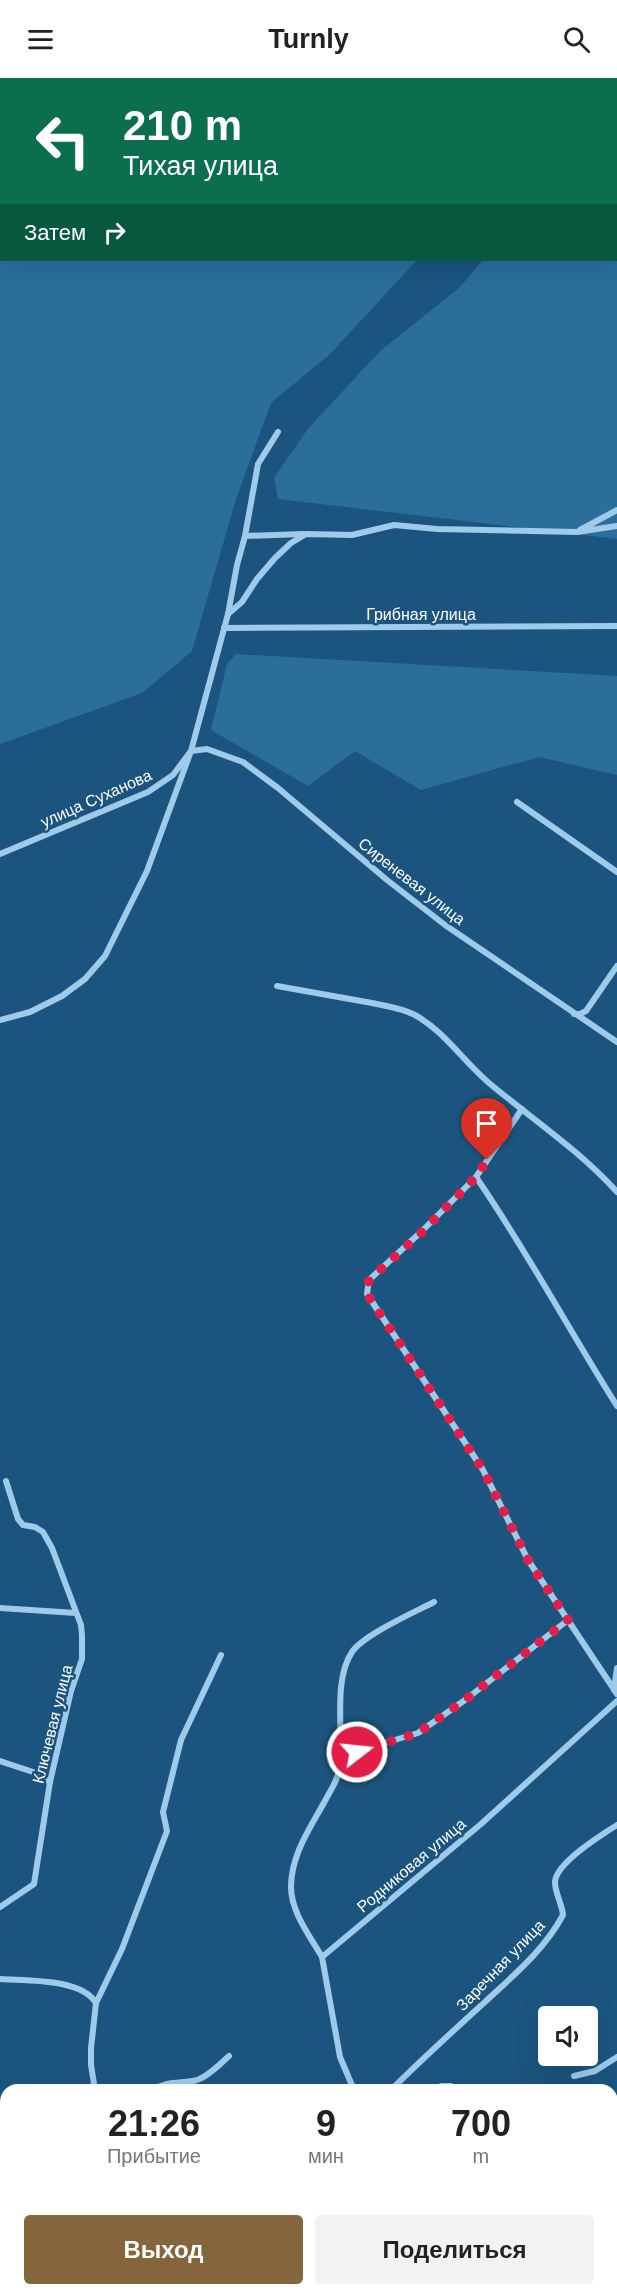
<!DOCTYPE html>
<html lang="ru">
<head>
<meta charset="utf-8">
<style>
	:root { --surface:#fff; --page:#f2f2f2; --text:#222; --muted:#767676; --accent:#84653c }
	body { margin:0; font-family:Arial,sans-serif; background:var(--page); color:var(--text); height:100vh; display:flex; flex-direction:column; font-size:22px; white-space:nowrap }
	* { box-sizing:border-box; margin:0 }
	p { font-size:20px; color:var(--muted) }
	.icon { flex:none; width:33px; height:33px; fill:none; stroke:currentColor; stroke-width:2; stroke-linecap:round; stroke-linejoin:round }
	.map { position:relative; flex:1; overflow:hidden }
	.drawer { position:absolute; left:0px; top:2006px; width:618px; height:212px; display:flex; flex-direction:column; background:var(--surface); border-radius:18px 18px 0 0; box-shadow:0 6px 24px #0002 }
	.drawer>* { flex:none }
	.banner { position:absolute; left:0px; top:0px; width:618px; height:183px; box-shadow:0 6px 24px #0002; background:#0b6e4f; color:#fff; overflow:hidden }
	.buttons { position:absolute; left:538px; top:1928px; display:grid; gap:12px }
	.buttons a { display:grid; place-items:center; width:60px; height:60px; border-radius:6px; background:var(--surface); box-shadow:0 6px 24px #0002; font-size:30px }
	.pin { position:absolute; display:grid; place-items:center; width:51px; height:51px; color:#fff; margin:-62px -26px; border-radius:50% 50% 50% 0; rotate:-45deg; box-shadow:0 0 6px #0007 }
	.pin .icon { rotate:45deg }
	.me { position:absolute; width:66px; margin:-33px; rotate:74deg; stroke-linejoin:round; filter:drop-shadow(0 0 4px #0008) }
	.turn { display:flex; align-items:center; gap:21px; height:126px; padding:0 24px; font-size:27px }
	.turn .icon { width:78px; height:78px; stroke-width:2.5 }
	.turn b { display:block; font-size:42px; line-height:51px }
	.then { display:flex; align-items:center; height:57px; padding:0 24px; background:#0003; gap:12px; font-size:22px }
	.eta { display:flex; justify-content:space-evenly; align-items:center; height:102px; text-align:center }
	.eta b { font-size:36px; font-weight:700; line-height:42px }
	.primary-button { display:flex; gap:12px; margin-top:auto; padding:12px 24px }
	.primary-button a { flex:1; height:69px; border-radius:6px; background:var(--accent); color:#fff; font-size:24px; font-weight:700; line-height:69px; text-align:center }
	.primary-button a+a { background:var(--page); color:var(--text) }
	header { display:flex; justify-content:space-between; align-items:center; height:78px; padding:0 24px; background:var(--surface); font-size:27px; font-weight:700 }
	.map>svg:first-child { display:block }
</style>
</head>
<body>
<header><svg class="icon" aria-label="menu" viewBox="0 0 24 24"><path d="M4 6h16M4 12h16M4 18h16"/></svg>Turnly<svg class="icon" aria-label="search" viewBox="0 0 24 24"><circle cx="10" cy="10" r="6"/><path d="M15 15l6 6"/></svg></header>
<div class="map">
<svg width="617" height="2216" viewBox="0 0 617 2216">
	<rect width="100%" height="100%" fill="#1b557f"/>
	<!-- green -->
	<g fill="#2b6e9c">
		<polygon points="0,0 617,0 617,60 616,2 2,2 2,182 417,182 330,276 271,325 236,421 192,573 142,615 0,666"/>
		<polygon points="617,106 617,461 278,421 274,400 307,352 379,274 459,210 483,182 616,182"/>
		<polygon points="236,576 617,598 617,697 539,679 421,712 355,673 308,708 211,652 227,586"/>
		<polygon points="6,2203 6,2211 436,2211 437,2216 0,2216 0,2208"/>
	</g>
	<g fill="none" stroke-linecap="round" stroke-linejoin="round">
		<!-- minor -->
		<g stroke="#9fcbe9" stroke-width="6">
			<polyline points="580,452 617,432"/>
			<polyline points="245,458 303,456"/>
			<polyline points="228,536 242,524 257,501 275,480 291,465 306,456 352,457 394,447 437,451 577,454 617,448"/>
			<polyline points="224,550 617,548"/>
			<polyline points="517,724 617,794"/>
			<polyline points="0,776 148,714 173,697 191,673 207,671 243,684 278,710 387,802 445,847 617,964"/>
			<path d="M 277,908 C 309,914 340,919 372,925 C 386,928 402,930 415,937 C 444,953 464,984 489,1005 C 532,1041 579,1072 617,1114"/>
			<polyline points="574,936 580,936 586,933 617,888"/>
			<polyline points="0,942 30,934 62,918 85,901 105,878 147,793 191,673 228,536 237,487 245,458 258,386 278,354"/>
			<polyline points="522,1031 476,1099 422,1153 369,1202 367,1216 483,1392 528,1482 617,1616"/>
			<path d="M 476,1099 C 527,1173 569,1252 617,1328"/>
			<polyline points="0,1530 76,1535"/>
			<polyline points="614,1612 617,1590"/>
			<polyline points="341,1678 418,1655 465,1622 568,1542"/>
			<polyline points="0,1683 33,1694 50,1704"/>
			<polyline points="0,1829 34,1806 50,1704 71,1613 82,1581 82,1557 81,1547 52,1470 43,1454 35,1449 23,1447 18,1441 6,1403"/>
			<path d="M 322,1879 C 310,1858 291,1834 291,1809 C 291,1776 311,1749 326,1721 C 330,1713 336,1705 338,1696 C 346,1660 331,1606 352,1574 C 363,1557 415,1534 434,1524"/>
			<path d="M 0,1901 C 26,1903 81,1900 96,1925 L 91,1970 L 91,1987 L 95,2012"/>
			<polyline points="96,1925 122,1871 167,1753 163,1734 181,1662 221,1577"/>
			<polyline points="574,1998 595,1993 617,1979"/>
			<path d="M 154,2012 C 167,2002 183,2006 197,2002 C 209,1998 220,1986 229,1978"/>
			<polyline points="354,2012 340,1979 322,1879 481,1746 617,1623"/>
			<path d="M 391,2012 C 422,1981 454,1952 486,1923 C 514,1897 545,1871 563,1837 C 562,1826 555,1815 555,1804 C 556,1785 601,1757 617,1747"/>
			<polyline points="434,2012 441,2008 451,2008 454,2012"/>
			<polyline points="0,2151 6,2146"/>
			<polyline points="612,2159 617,2152"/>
			<polyline points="612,2165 617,2167"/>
			<polyline points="583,2211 585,2216"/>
		</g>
	</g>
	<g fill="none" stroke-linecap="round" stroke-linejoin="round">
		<!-- route -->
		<polyline stroke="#e11d48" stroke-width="10" stroke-dasharray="0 18" points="357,1674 418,1655 465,1622 568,1542 528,1482 483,1392 367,1216 369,1202 422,1154 476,1099 487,1082"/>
	</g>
	<g text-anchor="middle" stroke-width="5" stroke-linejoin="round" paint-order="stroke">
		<!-- street labels -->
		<g font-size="16" fill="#fff" stroke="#1b557f">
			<text x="421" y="542">Грибная улица</text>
			<text transform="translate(96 720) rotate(-24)" y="6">улица Суханова</text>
			<text transform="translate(412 803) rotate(38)" y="6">Сиреневая улица</text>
			<text transform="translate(52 1646) rotate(-76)" y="6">Ключевая улица</text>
			<text transform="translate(411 1787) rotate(-40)" y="6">Родниковая улица</text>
			<text transform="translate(500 1887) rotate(-46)" y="6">Заречная улица</text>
		</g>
	</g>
</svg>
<div class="buttons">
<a><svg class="icon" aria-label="sound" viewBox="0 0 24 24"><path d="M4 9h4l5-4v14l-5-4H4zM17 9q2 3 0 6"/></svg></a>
</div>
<div class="pin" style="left:487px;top:1082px;background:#d93025"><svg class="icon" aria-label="arrive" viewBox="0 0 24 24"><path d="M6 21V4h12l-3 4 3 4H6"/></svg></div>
<svg class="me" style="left:357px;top:1674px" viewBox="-20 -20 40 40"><circle r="17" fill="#e11d48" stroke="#fff" stroke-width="3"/><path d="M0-11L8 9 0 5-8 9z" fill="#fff"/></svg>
<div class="banner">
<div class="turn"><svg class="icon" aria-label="left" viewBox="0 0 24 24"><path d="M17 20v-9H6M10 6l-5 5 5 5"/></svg><div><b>210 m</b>Тихая улица</div></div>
<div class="then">Затем<svg class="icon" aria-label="right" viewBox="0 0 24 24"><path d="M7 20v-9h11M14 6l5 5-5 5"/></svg></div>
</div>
<section class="drawer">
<div class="eta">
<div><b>21:26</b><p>Прибытие</p></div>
<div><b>9</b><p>мин</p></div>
<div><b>700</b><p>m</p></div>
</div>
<div class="primary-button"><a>Выход</a><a>Поделиться</a></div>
</section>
</div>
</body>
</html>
